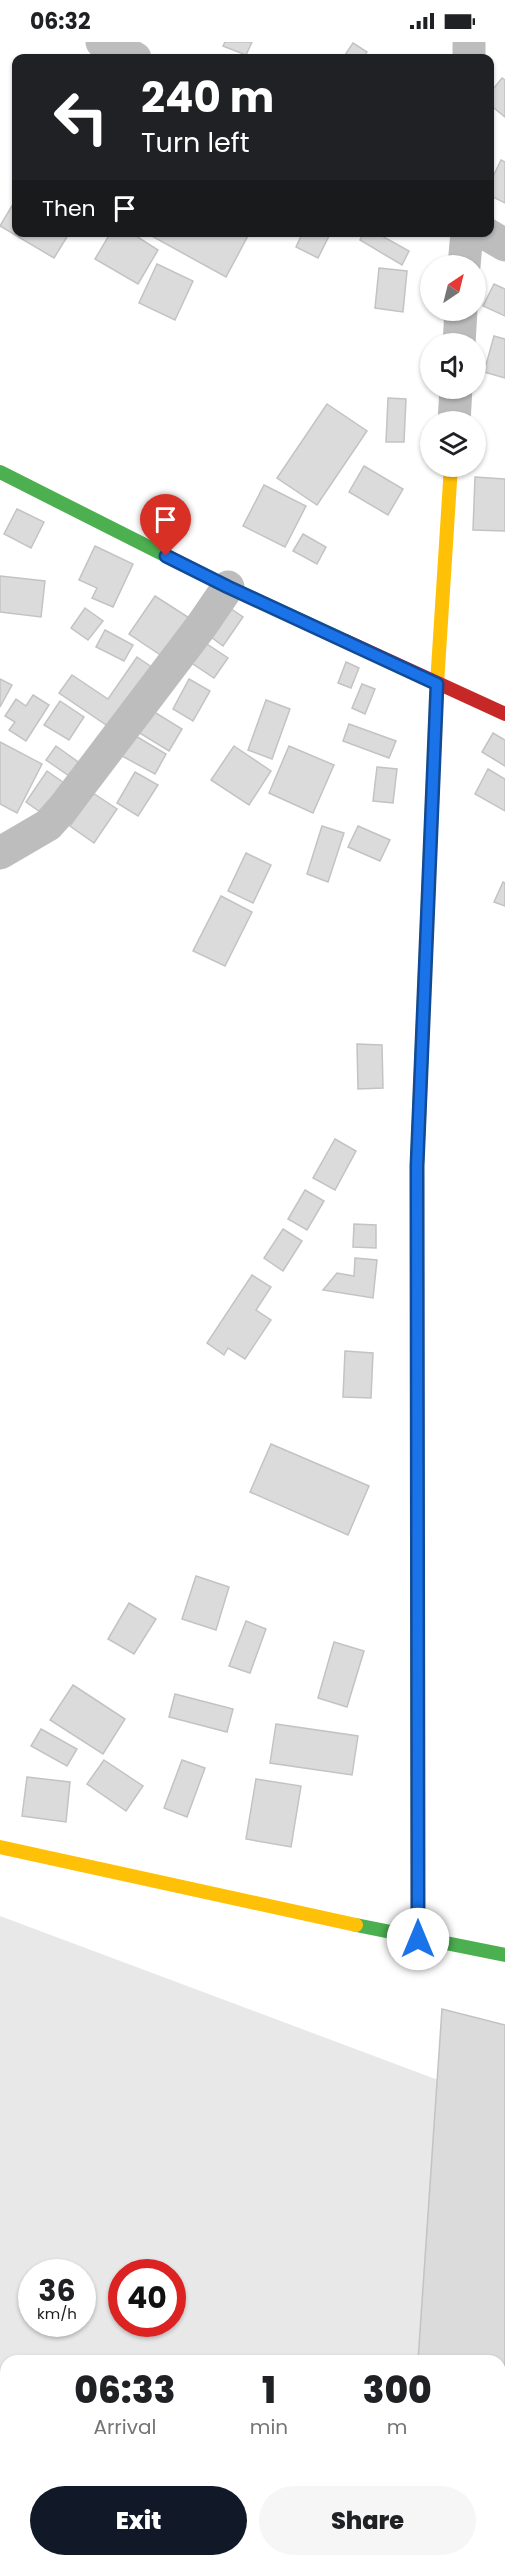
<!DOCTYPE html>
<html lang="en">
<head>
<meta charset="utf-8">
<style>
	:root { --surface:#fff; --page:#f6f6f6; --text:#202124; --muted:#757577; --accent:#111827 }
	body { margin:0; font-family:Poppins,sans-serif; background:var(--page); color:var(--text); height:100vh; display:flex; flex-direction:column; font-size:22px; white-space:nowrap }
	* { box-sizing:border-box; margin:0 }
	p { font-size:20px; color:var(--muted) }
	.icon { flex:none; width:33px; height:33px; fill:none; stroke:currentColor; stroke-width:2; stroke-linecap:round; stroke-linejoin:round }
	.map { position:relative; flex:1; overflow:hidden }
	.sheet { position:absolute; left:0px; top:2313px; width:506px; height:212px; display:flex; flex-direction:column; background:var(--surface); border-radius:18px 18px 0 0; box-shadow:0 2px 4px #0004 }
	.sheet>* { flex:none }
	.guide { position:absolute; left:12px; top:12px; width:482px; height:183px; border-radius:12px; box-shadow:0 2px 4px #0004; background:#202124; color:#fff; overflow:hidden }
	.needle { width:39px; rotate:35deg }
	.tools { position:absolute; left:420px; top:213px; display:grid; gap:12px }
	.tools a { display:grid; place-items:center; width:66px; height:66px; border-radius:50%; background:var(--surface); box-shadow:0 2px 4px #0004; font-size:30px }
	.speed { position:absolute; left:18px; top:2217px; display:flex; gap:12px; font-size:30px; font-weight:700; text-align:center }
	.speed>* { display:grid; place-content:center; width:78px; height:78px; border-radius:50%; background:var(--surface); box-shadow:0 2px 4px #0004; line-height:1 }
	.speed small { font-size:15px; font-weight:400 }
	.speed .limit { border:9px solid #d22; background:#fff; color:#111 }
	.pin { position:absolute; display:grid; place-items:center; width:51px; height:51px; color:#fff; margin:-62px -26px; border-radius:50% 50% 50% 0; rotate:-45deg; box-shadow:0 0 6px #0007 }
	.pin .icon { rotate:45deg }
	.me { position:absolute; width:66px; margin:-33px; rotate:0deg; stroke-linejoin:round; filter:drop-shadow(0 0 4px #0008) }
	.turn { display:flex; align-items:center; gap:21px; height:126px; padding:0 30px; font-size:27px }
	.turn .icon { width:78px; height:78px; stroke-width:2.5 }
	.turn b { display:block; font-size:42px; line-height:51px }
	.then { display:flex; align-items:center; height:57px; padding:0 30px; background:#0003; gap:12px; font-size:22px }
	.eta { display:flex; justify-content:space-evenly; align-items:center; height:102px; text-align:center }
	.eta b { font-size:36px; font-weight:800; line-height:42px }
	.cta { display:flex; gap:12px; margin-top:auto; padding:12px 30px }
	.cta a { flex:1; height:69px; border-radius:36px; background:var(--accent); color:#fff; font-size:24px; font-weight:800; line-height:69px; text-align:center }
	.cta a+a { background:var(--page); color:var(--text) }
	.status { display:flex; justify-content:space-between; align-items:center; height:42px; padding:0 30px; background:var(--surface); direction:ltr }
	.status svg { height:16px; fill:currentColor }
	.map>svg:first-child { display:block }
</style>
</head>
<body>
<div class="status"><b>06:32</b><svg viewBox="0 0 49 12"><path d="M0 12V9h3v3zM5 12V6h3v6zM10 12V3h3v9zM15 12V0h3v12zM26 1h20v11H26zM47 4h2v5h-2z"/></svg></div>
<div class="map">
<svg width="505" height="2524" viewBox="0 0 505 2524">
	<rect width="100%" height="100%" fill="#fff"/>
	<!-- green -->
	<path fill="#e8e8e8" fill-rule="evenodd" d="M 0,1874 L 505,2063 L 505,2524 L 197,2524 L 184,2519 L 500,2518 L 500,2319 L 6,2319 L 6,2444 L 0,2442 ZM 32,2230 L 82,2230 L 82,2282 L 32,2282 ZM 122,2230 L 172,2230 L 172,2282 L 122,2282 Z"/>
	<!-- water -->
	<polygon fill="#bababa" points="0,2442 6,2444 6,2518 184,2518 197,2524 0,2524"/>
	<!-- building -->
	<g fill="#dbdbdb" stroke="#c3c3c3" stroke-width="1.5">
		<polygon points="225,0 252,0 246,13 223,4"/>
		<polygon points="353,1 367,10 363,16 343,16"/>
		<polygon points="502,36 505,38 505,75 489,62 489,52"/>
		<polygon points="501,118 505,120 505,161 489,153 489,143"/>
		<polygon points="16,157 16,190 70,190 54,216 0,184"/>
		<polygon points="111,190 139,190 136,194 158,208 138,242 95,217"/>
		<polygon points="149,190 250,190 226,235 148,192"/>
		<polygon points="303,190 331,190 318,216 296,205"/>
		<polygon points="364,190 375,190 409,209 402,223 360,198"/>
		<polygon points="157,222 193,239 175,278 139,261"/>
		<polygon points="379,226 407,229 403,270 375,266"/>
		<polygon points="494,242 505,247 505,274 483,264"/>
		<polygon points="494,294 505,297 505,336 484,330"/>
		<polygon points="388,356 406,357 404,400 386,400"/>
		<polygon points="327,362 367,389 317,463 277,436"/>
		<polygon points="364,424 403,447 388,473 349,450"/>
		<polygon points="475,435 505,437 505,489 473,488"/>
		<polygon points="264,443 306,464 285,505 243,484"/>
		<polygon points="17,467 44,480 31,506 4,492"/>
		<polygon points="303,492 326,505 317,522 293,509"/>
		<polygon points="95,504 133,522 113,565 92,556 97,546 79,538"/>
		<polygon points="0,534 45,539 41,575 0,570"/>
		<polygon points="155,554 194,579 168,618 129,592"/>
		<polygon points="227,564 243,575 223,604 207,592"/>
		<polygon points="85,566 103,579 88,598 71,586"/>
		<polygon points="105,588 133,603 124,619 96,605"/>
		<polygon points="204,600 228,616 214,636 190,620"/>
		<polygon points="137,615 156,628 115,689 59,651 72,633 108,657"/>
		<polygon points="346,620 359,626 351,646 338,641"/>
		<polygon points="0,637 12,643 0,665"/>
		<polygon points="189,637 210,649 193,679 173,667"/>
		<polygon points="362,642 375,647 365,672 352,666"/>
		<polygon points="33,653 49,663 26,699 9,688 15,680 5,674 16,657 26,664"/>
		<polygon points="266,658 290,667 272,717 248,708"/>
		<polygon points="60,659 84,675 69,698 44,683"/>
		<polygon points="151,668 182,687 169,709 138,690"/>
		<polygon points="349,682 396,699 389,716 343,699"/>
		<polygon points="493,691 505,698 505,724 482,710"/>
		<polygon points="134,693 166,712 155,732 122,714"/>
		<polygon points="0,700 42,722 17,771 0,762"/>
		<polygon points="56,704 81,722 72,736 46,718"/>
		<polygon points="234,704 271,729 249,763 211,738"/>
		<polygon points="289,704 334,723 313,771 269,751"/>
		<polygon points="377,725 397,727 393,761 373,759"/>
		<polygon points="488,727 505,737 505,769 475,752"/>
		<polygon points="47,729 64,741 43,772 26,760"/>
		<polygon points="135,730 158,743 138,774 117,761"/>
		<polygon points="93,751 117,767 94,801 70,784"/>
		<polygon points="322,784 344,791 328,840 307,832"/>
		<polygon points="358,784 390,798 380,819 348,805"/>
		<polygon points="246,811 271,823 253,861 228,849"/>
		<polygon points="503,840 505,841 505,864 494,860"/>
		<polygon points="221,854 252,870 225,924 193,909"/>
		<polygon points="357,1002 382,1003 383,1046 358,1047"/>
		<polygon points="335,1097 356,1109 335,1148 313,1136"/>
		<polygon points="305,1148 324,1159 307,1188 288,1177"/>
		<polygon points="354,1182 376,1183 376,1206 353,1205"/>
		<polygon points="283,1187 302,1199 283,1229 264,1216"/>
		<polygon points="355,1216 377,1218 373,1256 323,1248 337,1231 354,1234"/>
		<polygon points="252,1233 271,1245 256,1268 271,1278 245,1317 228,1306 224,1313 207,1301"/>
		<polygon points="345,1309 373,1311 371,1356 343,1355"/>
		<polygon points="271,1402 369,1444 348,1493 250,1450"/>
		<polygon points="196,1534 229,1545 216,1588 182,1577"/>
		<polygon points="129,1561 156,1577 134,1612 108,1597"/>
		<polygon points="246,1579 266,1587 250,1631 229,1624"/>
		<polygon points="334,1600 364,1609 347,1665 318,1656"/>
		<polygon points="73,1643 125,1677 103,1712 50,1678"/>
		<polygon points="175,1652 233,1667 227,1690 169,1675"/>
		<polygon points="276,1682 358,1694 352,1733 270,1721"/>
		<polygon points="41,1687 77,1707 67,1724 31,1704"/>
		<polygon points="104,1718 143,1744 126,1769 87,1742"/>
		<polygon points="182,1718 205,1726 187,1775 164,1766"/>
		<polygon points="27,1735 70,1740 66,1780 22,1774"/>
		<polygon points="256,1737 301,1744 291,1805 246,1797"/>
		<polygon points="442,1967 505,1983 505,2520 500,2517 500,2319 418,2319"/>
	</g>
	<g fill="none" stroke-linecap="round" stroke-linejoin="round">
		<!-- street -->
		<g stroke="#bdbdbd" stroke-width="33">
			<polyline points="102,0 135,16"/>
			<polyline points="469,16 469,0"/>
			<polyline points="483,190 505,203"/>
			<polyline points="464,224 467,190"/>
			<polyline points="459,302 461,268"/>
			<polyline points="454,380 456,346"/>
			<polyline points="0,811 48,783 64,765 202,583 228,545"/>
		</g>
		<!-- fast -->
		<g stroke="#4caf50" stroke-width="14">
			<polyline points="0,430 228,545 346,599"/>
			<polyline points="417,1456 417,1124 423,978"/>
			<polyline points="356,1883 505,1913"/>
		</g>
		<!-- slow -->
		<g stroke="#ffc107" stroke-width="14">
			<polyline points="423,978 437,642 451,424"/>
			<polyline points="417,1456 418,1897"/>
			<polyline points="0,1805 356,1883"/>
		</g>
		<!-- jam -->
		<polyline stroke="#c62828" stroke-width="14" points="346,599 505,672"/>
	</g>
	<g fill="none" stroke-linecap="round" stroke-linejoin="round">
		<defs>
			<polyline id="route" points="166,514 228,545 437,642 417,1124 418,1897"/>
		</defs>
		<!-- route casing -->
		<use href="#route" stroke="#114b97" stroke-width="15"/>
		<!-- route -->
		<use href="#route" stroke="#1a73e8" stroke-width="10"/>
	</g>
</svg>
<div class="tools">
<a><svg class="needle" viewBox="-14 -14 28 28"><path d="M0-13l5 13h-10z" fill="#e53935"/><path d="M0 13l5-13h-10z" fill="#757577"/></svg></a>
<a><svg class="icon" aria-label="sound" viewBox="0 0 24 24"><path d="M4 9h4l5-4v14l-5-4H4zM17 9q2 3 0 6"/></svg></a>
<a><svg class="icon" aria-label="layers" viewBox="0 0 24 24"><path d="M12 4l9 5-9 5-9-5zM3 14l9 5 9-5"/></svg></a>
</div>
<div class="speed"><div>36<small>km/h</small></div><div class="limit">40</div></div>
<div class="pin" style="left:166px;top:514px;background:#d93025"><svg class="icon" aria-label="arrive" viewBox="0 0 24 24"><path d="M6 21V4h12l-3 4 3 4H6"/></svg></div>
<svg class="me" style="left:418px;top:1897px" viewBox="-20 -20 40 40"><circle r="19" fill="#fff"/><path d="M0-13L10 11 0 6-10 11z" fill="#1a73e8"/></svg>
<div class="guide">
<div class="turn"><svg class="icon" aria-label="left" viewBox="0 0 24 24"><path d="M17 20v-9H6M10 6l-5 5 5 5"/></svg><div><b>240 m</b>Turn left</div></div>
<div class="then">Then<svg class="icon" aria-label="arrive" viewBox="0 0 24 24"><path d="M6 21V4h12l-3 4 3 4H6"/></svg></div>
</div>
<section class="sheet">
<div class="eta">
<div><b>06:33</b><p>Arrival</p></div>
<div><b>1</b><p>min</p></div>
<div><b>300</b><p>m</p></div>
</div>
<div class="cta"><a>Exit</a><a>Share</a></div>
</section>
</div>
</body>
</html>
